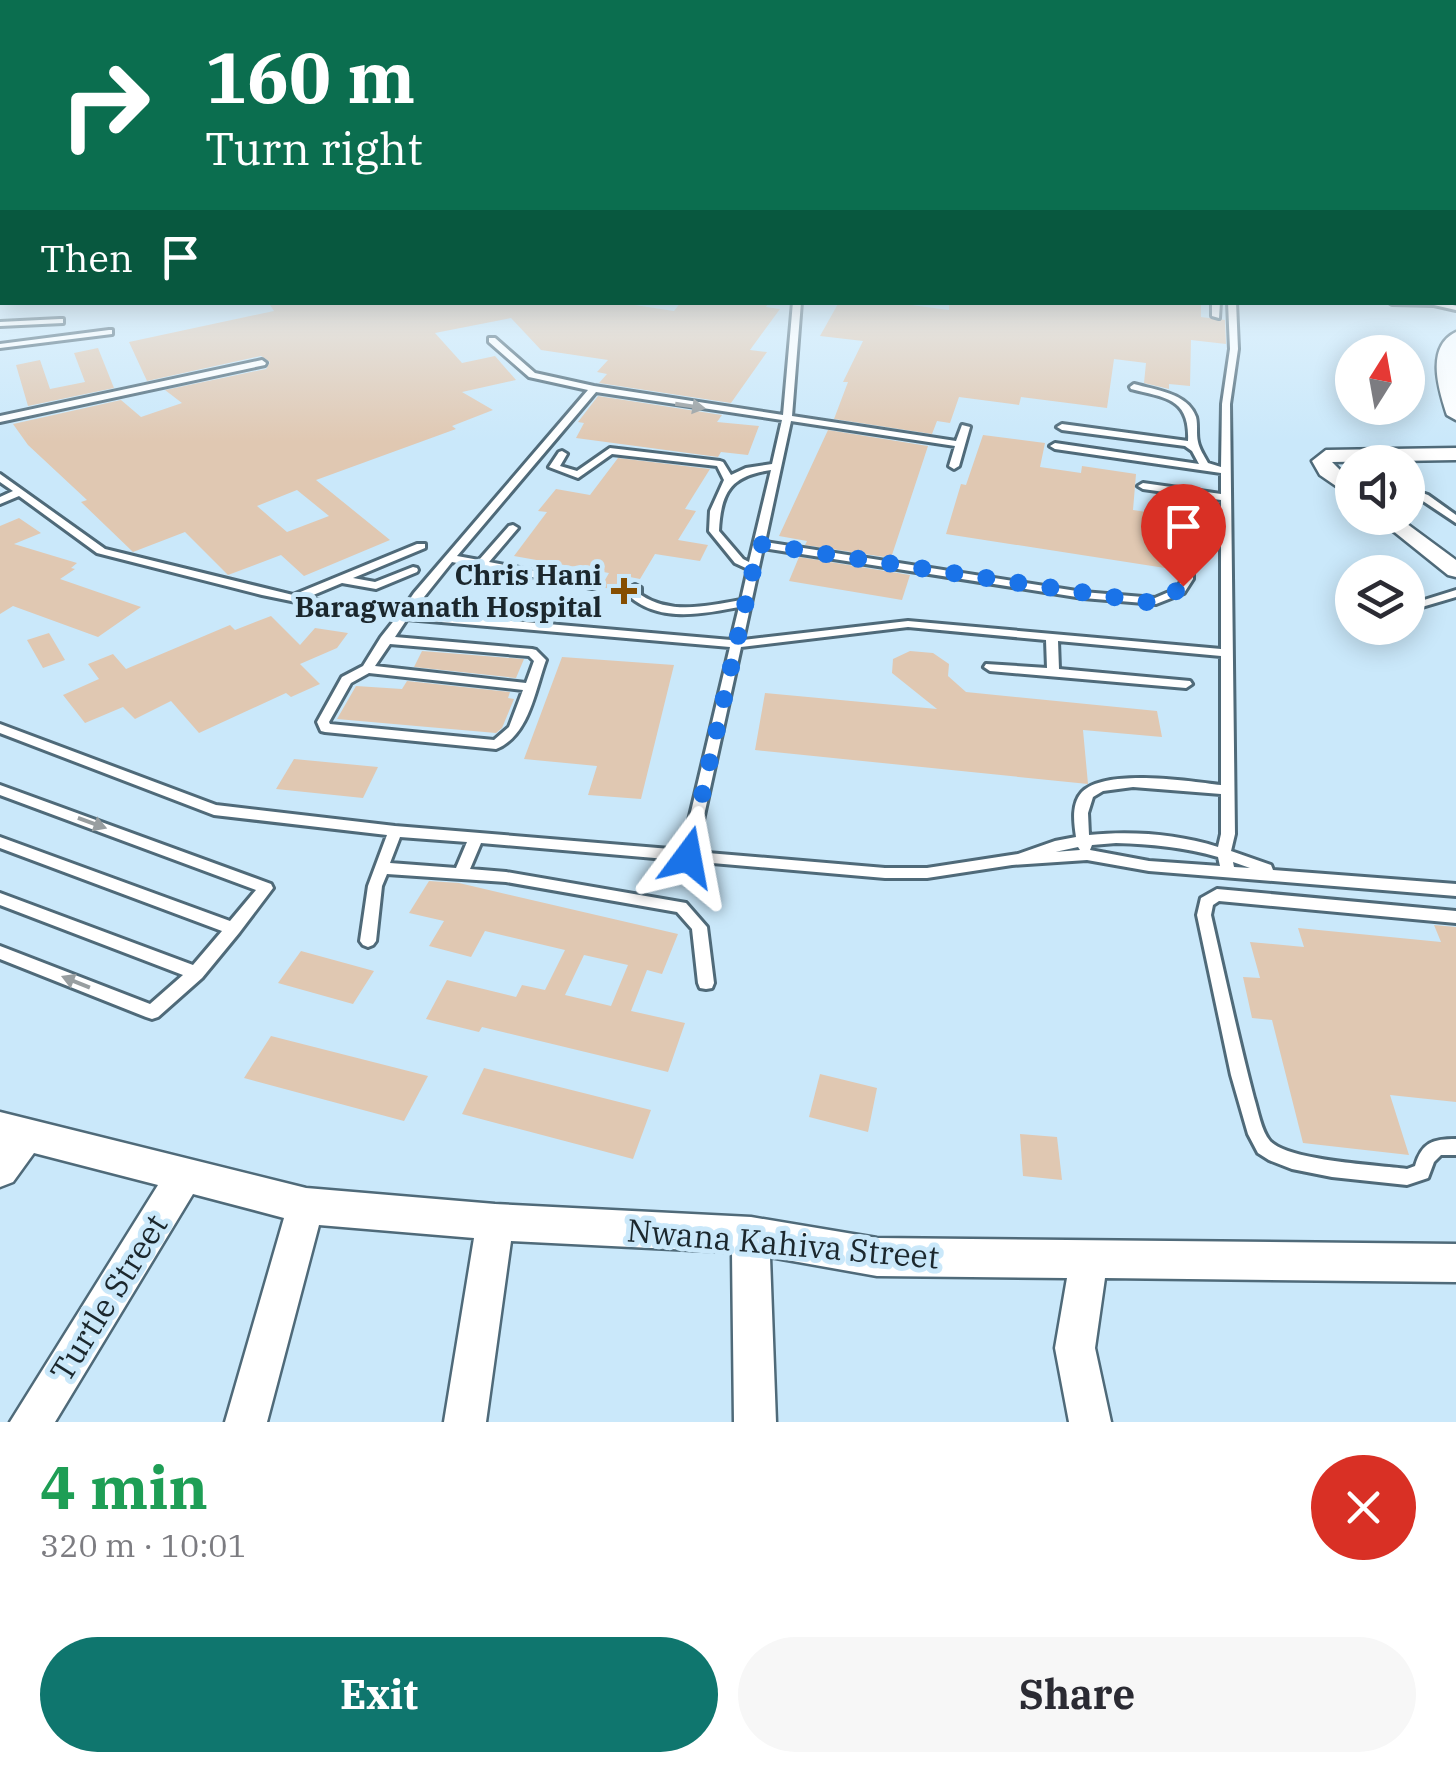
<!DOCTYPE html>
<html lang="en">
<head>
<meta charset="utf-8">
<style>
	:root { --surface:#fff; --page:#f7f7f7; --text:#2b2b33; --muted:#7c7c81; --accent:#0f766e }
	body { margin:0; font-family:"IBM Plex Serif",serif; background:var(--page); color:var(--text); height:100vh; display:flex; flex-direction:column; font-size:38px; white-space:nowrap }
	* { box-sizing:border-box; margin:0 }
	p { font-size:32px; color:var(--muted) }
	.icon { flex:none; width:55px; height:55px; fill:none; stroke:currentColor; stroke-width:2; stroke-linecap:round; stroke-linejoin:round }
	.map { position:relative; height:1422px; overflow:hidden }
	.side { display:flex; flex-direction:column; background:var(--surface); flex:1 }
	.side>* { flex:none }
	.guide { position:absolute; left:0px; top:0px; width:1458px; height:305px; box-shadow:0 5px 25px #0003; background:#0b6e4f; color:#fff; overflow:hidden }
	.needle { width:65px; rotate:11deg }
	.buttons { position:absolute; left:1335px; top:335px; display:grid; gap:20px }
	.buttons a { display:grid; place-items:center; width:90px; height:90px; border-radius:50%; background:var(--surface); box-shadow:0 5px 25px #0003; font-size:50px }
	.pin { position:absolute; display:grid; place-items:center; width:85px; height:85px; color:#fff; margin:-102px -42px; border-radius:50% 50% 50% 0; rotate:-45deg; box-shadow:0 0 10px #0007 }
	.pin .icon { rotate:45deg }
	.me { position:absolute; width:110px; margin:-55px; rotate:13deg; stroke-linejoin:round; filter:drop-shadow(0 0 8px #0008) }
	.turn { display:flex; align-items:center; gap:35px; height:210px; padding:0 40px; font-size:45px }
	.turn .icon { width:130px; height:130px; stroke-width:2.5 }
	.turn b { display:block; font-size:70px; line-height:85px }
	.then { display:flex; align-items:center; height:95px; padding:0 40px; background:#0003; gap:20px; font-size:38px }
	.round { display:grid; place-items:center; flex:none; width:105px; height:105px; border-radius:52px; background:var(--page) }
	.overview { display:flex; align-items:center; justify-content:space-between; height:170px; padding:0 40px }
	h1 { font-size:60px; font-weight:700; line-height:75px; color:#1e9e55 }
	.primary-button { display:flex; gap:20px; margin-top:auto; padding:20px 40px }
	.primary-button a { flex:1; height:115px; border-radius:60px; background:var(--accent); color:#fff; font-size:40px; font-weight:700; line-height:115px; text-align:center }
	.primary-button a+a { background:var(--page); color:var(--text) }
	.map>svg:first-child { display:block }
</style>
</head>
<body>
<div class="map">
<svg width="1456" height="1422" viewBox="0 0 1456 1422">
	<rect width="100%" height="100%" fill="#cae8fa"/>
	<!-- building -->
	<g fill="#e0c8b2" fill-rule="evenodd">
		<path d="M 268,302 L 615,302 L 674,311 L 681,302 L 769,302 L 766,307 L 780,309 L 750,350 L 767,352 L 731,403 L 599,383 L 607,374 L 597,372 L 608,360 L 541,350 L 511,318 L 435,333 L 462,363 L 495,356 L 516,380 L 462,392 L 493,410 L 452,426 L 456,429 L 316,480 L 390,540 L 304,576 L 281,555 L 228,575 L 185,532 L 133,552 L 81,502 L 87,500 L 28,445 L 13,424 L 121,400 L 141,417 L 182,403 L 165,390 L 266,369 L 270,362 L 261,356 L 147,381 L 129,342 L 274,311 ZM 297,490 L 329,516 L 287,532 L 257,506 Z"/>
		<polygon points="839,302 888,302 949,310 949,302 1201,302 1201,317 1225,320 1226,344 1191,340 1190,386 1169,384 1169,389 1144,383 1146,363 1114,359 1107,408 1021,397 1019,405 959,397 950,423 937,421 932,434 834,419 848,382 843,382 863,341 820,336"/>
		<polygon points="98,348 114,388 28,406 16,365 40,360 50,389 85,382 74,353"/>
		<polygon points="598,396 722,415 717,422 759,426 748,455 721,452 718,457 576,438 584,423 578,422"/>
		<polygon points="828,430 928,446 891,558 805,545 807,541 779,536"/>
		<polygon points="983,435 1045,443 1040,467 1081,473 1082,466 1136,474 1133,510 1167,515 1165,568 946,534 961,484 966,485"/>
		<polygon points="618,458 710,469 685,509 696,511 678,540 708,545 700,561 655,554 640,579 630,577 621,591 601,587 609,573 514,556 547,512 538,511 556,489 590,495"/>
		<polygon points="19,518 41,533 14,544 77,563 71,568 75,569 60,579 141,607 98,637 13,606 0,614 0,526"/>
		<polygon points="799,557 910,575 902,600 789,581"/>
		<polygon points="271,616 300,645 315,628 348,633 337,648 300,664 320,684 291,697 286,693 199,733 171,701 135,719 123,707 85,723 63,695 99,679 88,664 113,654 126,669 230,625 235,630"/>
		<polygon points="49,633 65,660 43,668 27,640"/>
		<polygon points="422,651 524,659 516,678 414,667"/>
		<polygon points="910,651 933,653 949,664 948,676 966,692 1157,711 1162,737 1083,730 1088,784 755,750 765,693 937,709 892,673 893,659"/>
		<polygon points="562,657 674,665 641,799 588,795 597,766 524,759"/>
		<polygon points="407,681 510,692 508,698 514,699 502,728 496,733 337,719 356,686 402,689"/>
		<polygon points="294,759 378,767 363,798 276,789"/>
		<path d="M 429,881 L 459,883 L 678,934 L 662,974 L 647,970 L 631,1011 L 685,1023 L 668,1072 L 482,1027 L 479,1032 L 426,1019 L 447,980 L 516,997 L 522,985 L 545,990 L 565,950 L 485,931 L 471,957 L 429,946 L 444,921 L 409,913 ZM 584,955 L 628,965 L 611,1006 L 565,995 Z"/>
		<polygon points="1434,925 1456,927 1456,1102 1390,1095 1409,1155 1303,1143 1272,1020 1252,1018 1243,977 1260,978 1250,942 1304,947 1298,928 1441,942"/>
		<polygon points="301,951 374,971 353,1004 278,983"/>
		<polygon points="271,1036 428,1076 404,1121 244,1078"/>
		<polygon points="484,1068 651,1110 633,1159 462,1114"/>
		<polygon points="820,1074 877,1088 868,1132 809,1117"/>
		<polygon points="1020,1134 1057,1137 1062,1180 1023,1176"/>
	</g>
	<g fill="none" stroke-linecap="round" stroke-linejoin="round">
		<defs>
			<g id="lane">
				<rect x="1455" y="256" width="1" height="4"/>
				<rect x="0" y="291" width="2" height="4"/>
				<path d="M 793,302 L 801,302 L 792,416 L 956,441 L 962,425 L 970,427 L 959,466 L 954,469 L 949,466 L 955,446 L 791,421 L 765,542 L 1083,592 L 1155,598 L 1176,589 L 1183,579 L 1183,520 L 1188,517 L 1193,520 L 1193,579 L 1184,593 L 1156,604 L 1083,598 L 763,548 L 743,640 L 908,621 L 1221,649 L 1221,500 L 1143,489 L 1138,486 L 1143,483 L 1221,494 L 1221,473 L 1055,449 L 1050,446 L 1055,443 L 1199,464 L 1192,451 L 1185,446 L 1062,430 L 1057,427 L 1062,424 L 1188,441 C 1190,398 1166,398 1131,389 L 1130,387 L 1134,384 C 1155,390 1188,393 1196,417 C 1198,425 1196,434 1198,442 C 1199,448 1204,456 1208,463 L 1221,467 L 1222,404 L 1230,349 L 1228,302 L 1236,302 L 1238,349 L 1230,404 L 1235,834 L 1231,851 L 1271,865 L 1273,870 L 1456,884 L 1456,896 L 1149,871 L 1087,860 L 1012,865 L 927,878 L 885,878 L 481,843 L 470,869 L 506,872 L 686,903 L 707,927 L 714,983 L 712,988 L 706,989 L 700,988 L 698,983 L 692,929 L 677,912 L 506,882 L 387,874 L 382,886 L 376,941 L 373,945 L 368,947 L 363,945 L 360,941 L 368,886 L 387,835 L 214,815 L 0,733 L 0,724 L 216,805 L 395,826 L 682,850 L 730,647 L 407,619 L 395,637 L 532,649 L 536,650 L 546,660 C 535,690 529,736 496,749 L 325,732 L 321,731 L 317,722 L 342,677 L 363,666 L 381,637 L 396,618 L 355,614 L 262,595 L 97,553 L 19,496 L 0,504 L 0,497 L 13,491 L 0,482 L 0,474 L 105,549 L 293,595 L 417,544 L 425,544 L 425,548 L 353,578 L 375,582 L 413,567 L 417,568 L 418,570 L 417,572 L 376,589 L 342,583 L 306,598 L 355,608 L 401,612 L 414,593 L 588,390 L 529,377 L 489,342 L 489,338 L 495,338 L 535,373 L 594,386 L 783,415 ZM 596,392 L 782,420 L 772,464 L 746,468 L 731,475 L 723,462 L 720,461 L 610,448 L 577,471 L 560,466 L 567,454 L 562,451 L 559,452 L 549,467 L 578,478 L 612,454 L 717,466 L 724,480 L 710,511 L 709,531 L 735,563 L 748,569 L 741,600 C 707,606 671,615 641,595 L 641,588 L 635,585 L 629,588 L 629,596 C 660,623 702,614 739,607 L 731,640 L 412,612 L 452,562 L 592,588 L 596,587 L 598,585 L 592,582 L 489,562 L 518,528 L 513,525 L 509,526 L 479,560 L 457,556 ZM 771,470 L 749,562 L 743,559 L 719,531 C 721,491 731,476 771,470 ZM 908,627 L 1046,640 L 1047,668 L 986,664 L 984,667 L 990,671 L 1186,688 L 1192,684 L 1190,681 L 1059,669 L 1058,641 L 1221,656 L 1221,785 C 1190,781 1105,768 1082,792 C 1071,804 1074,823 1076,837 L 1055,841 L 1018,854 L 927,868 L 885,868 L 696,852 L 741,647 ZM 390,644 L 529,656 L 534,661 L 526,683 L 375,666 ZM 369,673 L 523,690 L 509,727 L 494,740 L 330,724 L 329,722 L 351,683 ZM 1133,787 L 1221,794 L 1221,834 L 1218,847 C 1176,834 1133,831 1089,835 L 1088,813 L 1093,797 L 1103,791 ZM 400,837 L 467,842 L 456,868 L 390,863 ZM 1116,843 C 1151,844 1184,847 1218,857 L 1220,866 L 1149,861 L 1090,850 L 1092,845 ZM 1078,847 L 1080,850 L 1054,852 L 1055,852 ZM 1233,862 L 1250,868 L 1234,867 Z"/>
				<polygon points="1212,302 1220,302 1219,318 1212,316"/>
				<polygon points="1389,302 1443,302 1456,306 1456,310 1434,305 1392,304"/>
				<polygon points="60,319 63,319 63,323 0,326 0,322"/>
				<polygon points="109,330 112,330 112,334 0,348 0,344"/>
				<polygon points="262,360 266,363 265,365 0,422 0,416"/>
				<polygon points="1408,488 1428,495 1456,515 1456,523 1420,499 1408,494"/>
				<polygon points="1456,590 1456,597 1408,611 1408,605"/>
				<polygon points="0,785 271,884 273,888 239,933 202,978 158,1017 152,1019 146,1017 0,959 0,946 150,1004 183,975 0,905 0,893 193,965 222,931 0,848 0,837 230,921 256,890 0,795"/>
				<path d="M 1217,889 L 1456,911 L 1456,923 L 1219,901 L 1213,905 L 1211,915 C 1225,976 1238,1037 1254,1098 C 1258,1110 1261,1131 1270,1141 C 1289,1161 1378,1165 1407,1169 L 1415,1166 C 1422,1142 1433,1139 1456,1139 L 1456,1155 L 1441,1155 L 1434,1162 L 1428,1178 L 1407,1185 L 1332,1177 L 1292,1169 L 1269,1160 L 1258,1153 L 1248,1134 L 1231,1075 L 1197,915 L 1201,898 Z"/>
			</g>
			<g id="street">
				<rect x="1455" y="243" width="1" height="6"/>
				<path d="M 1456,332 L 1456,420 L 1447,415 C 1439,390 1425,347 1456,332 Z"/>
				<polygon points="1456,448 1456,460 1332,462 1352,482 1352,497 1320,475 1312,461 1326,450"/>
				<polygon points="1377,518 1399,518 1456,560 1456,577 1448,575"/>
				<polygon points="0,1112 306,1188 495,1204 751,1217 877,1238 1456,1244 1456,1282 1105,1278 1095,1348 1111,1422 1069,1422 1055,1348 1067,1278 877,1276 770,1257 776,1422 734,1422 732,1252 511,1241 486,1422 444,1422 474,1238 319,1225 267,1422 225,1422 284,1218 193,1194 55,1422 10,1422 158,1185 34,1153 13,1182 0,1187"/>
			</g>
			<rect id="secondary" x="1455" y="276" width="1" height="12"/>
		</defs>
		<!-- lane casing -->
		<use href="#lane" stroke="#4f6a79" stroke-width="6"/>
		<!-- street casing -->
		<use href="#street" stroke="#4f6a79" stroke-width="5"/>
		<!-- secondary casing -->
		<use href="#secondary" stroke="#4f6a79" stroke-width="5"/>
		<!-- lane -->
		<use href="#lane" fill="#fff" fill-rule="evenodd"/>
		<!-- street -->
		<use href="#street" fill="#fff" fill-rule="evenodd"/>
		<!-- secondary -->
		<use href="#secondary" fill="#c7ebfd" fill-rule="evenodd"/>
	</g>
	<!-- one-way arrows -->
	<defs><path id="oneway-solid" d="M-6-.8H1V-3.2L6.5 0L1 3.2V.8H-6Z" transform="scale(2.5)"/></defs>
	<g fill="#989ea0">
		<use href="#oneway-solid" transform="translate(690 406) rotate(9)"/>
		<use href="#oneway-solid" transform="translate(92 823) rotate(20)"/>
		<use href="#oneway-solid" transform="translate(76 982) rotate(-158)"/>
	</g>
	<!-- sky -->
	<linearGradient id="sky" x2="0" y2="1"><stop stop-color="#62abdd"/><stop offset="0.55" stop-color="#e7f5fd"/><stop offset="1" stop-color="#e7f5fd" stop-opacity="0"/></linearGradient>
	<rect width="1456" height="442" fill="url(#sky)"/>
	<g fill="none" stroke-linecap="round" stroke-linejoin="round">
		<!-- route -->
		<polyline stroke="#1a73e8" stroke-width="18" stroke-dasharray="0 32.4" points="688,857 759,544 1147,602 1164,600 1183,586"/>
	</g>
	<!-- markers -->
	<path fill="#864e00" stroke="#cae8fa" stroke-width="4" d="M619 576h10v10h10v10h-10v10h-10v-10h-10v-10h10z"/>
	<g text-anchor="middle" stroke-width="10" stroke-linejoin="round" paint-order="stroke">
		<!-- poi labels -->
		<g font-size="28" font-weight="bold" fill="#1b272d" stroke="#cae8fa" text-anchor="end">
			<text x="602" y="585">Chris Hani<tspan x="602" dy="32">Baragwanath Hospital</tspan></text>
		</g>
		<!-- near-street labels -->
		<g font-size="32" fill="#1b272d" stroke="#cae8fa">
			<text transform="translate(783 1244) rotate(5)" y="11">Nwana Kahiva Street</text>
			<text transform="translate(109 1298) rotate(-58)" y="11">Turtle Street</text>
		</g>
	</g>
</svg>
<div class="buttons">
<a><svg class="needle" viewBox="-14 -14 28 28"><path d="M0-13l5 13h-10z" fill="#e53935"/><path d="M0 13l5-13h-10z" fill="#7c7c81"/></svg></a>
<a><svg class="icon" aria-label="sound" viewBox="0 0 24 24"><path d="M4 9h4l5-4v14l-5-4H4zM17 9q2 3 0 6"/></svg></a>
<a><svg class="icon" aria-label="layers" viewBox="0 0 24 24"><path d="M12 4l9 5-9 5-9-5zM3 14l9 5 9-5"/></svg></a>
</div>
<div class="pin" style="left:1183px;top:586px;background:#d93025"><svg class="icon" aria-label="arrive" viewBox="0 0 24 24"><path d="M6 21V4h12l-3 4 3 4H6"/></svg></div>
<svg class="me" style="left:688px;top:857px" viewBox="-20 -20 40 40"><path d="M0-17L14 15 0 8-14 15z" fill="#1a73e8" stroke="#fff" stroke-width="4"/></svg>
<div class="guide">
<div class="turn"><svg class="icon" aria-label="right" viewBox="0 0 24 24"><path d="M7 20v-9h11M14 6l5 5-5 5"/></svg><div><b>160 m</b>Turn right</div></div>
<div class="then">Then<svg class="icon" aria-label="arrive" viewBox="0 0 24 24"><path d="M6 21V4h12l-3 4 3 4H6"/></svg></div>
</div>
</div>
<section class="side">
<div class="overview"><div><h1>4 min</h1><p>320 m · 10:01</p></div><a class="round" style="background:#d93025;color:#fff"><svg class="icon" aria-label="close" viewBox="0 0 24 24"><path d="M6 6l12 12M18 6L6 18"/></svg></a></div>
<div class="primary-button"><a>Exit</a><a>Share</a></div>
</section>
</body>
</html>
